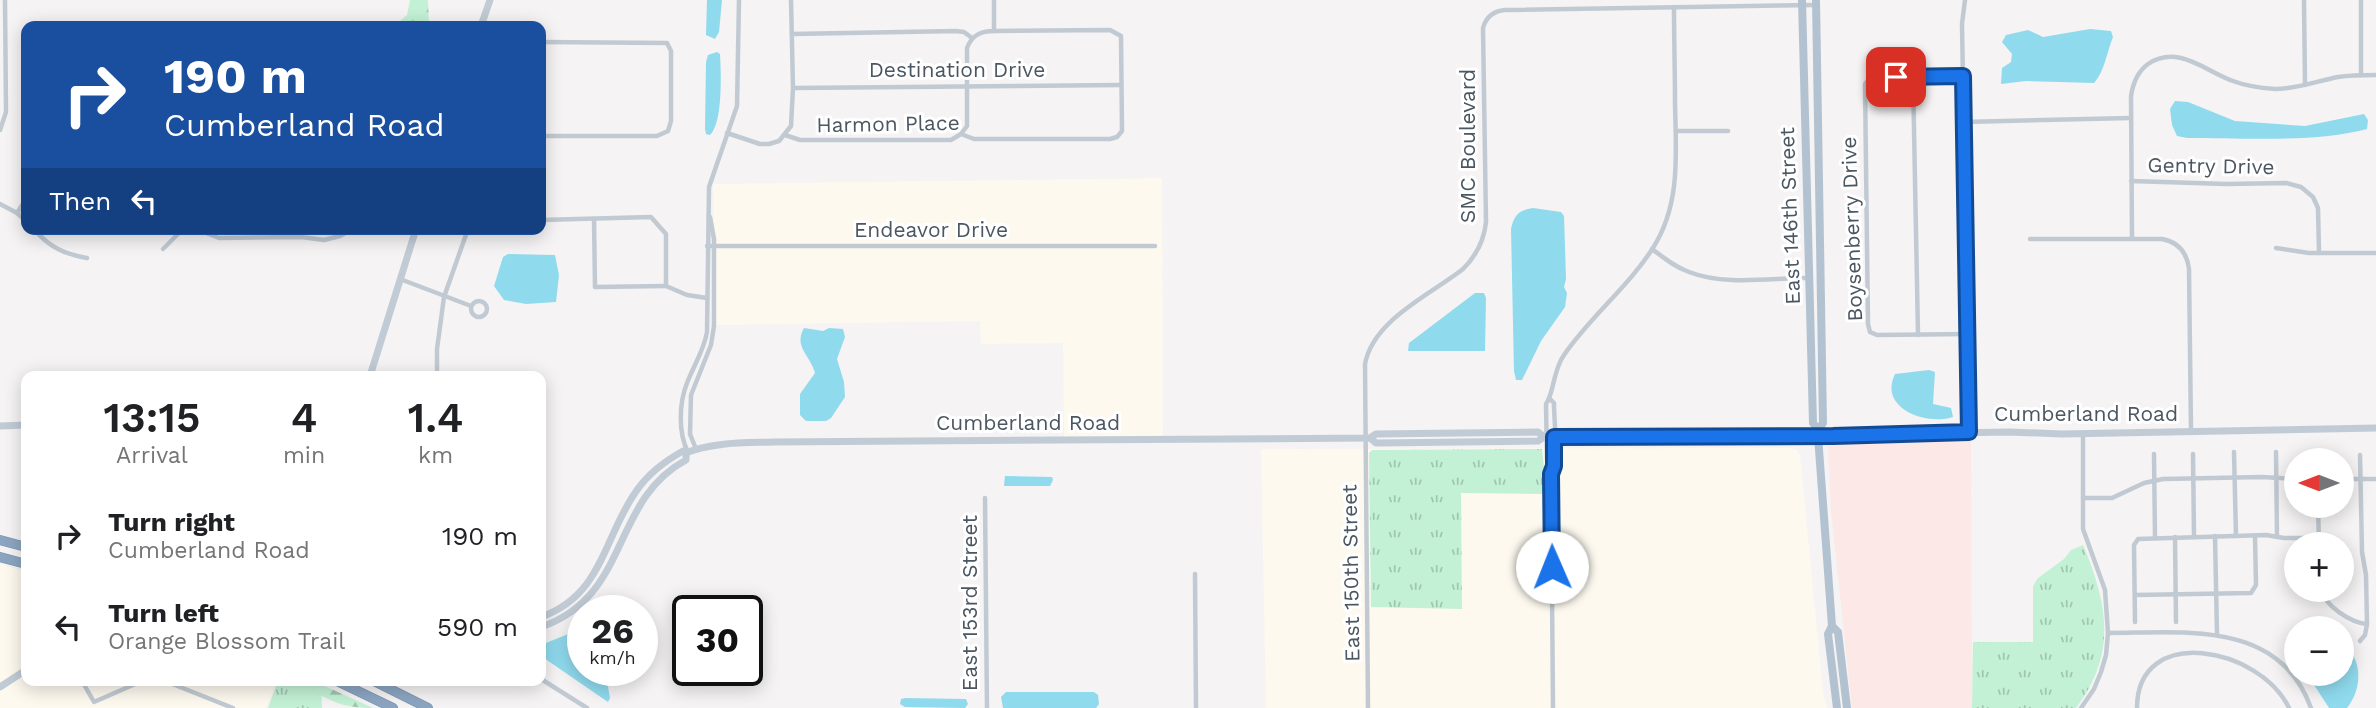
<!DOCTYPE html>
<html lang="en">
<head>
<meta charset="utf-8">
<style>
	:root { --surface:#fff; --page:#f2f2f2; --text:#202124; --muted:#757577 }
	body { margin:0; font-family:"Work Sans",sans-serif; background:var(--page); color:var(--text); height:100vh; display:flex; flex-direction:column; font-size:26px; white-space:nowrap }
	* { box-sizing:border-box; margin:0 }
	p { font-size:23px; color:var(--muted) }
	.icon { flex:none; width:38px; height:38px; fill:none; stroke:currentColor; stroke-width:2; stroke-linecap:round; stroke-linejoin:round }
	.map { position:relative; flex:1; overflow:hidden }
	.drawer { position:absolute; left:21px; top:371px; width:525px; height:315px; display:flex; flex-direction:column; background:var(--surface); border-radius:14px; box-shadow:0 4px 18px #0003 }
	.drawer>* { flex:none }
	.guide { position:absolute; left:21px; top:21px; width:525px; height:214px; border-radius:14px; box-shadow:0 4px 18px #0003; background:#1a4fa0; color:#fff; overflow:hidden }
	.needle { width:46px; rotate:270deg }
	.fabs { position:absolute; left:2284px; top:448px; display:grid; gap:14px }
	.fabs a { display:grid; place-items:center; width:70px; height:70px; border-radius:50%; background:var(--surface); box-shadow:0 4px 18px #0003; font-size:35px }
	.speed { position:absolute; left:567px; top:595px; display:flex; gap:14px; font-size:35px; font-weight:700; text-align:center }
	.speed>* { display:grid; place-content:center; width:91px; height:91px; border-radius:50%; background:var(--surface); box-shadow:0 4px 18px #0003; line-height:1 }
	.speed small { font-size:18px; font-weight:400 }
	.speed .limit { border:4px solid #111; border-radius:10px; background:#fff; color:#111 }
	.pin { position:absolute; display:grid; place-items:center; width:60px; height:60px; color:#fff; margin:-30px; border-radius:14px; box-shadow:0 4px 10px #0006 }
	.me { position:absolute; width:77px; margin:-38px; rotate:359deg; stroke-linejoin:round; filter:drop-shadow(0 0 5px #0008) }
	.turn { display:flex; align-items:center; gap:24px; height:147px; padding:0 28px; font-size:32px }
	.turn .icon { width:91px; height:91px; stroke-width:2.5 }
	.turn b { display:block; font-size:49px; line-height:60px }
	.then { display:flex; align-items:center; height:66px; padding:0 28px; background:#0003; gap:14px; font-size:26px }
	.eta { display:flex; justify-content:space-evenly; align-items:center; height:119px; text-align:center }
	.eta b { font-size:42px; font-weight:600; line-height:49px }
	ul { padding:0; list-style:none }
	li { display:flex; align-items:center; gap:21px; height:91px; padding:0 28px }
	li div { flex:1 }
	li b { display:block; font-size:26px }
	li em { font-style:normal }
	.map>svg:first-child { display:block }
</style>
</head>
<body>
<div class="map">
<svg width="2376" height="708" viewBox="0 0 2376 708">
	<defs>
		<pattern id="grass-tufts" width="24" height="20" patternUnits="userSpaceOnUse" patternTransform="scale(1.75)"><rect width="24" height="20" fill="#c3f1d5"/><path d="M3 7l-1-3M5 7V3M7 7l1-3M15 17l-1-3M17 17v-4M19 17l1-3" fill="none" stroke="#a0c6b0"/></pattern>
		<pattern id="forest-firs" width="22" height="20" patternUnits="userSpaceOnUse" patternTransform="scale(1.75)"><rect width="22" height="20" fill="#c3f1d5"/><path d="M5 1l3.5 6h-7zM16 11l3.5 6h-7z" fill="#a0c6b0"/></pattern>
	</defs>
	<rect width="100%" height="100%" fill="#f5f3f3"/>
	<!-- commercial -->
	<g fill="#fdf9ef">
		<polygon points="1162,178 1163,438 1064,439 1063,343 981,344 980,321 715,325 713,184"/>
		<polygon points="1789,448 1796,450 1800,455 1823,692 1827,708 1266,708 1261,449"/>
		<polygon points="0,564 26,572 26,681 277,681 266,708 0,708"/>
	</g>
	<!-- medical -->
	<polygon fill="#fce8e6" points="1971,437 1972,708 1852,708 1831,509 1828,445 1834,443 1927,442"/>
	<!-- grass -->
	<g fill="url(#grass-tufts)">
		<polygon points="1542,449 1546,485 1546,490 1543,494 1461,493 1462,609 1371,607 1369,453 1372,450"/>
		<path d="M 2083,545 C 2108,604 2117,654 2076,708 L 1972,708 L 1973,642 L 2033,642 L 2033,586 L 2038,578 L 2064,559 L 2071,550 Z"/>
		<polygon points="278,681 303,681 321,689 322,708 268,708"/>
	</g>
	<!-- forest -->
	<g fill="url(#forest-firs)">
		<polygon points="410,0 428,0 429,26 394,26 407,15"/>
		<path d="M 296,681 L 314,681 L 373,708 C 337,708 326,698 296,681 Z"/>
	</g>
	<!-- water -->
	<g fill="#90daee">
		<polygon points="707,0 722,0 719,32 715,39 706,35"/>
		<path d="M 2090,29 L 2111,31 L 2113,37 C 2107,51 2105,71 2094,83 L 2026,81 L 2001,84 L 2002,68 L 2011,62 L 2012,54 L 2002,42 L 2006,35 L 2028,30 L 2043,37 Z"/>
		<path d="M 717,52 L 720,54 C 721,73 723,122 710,135 L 706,134 L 705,129 L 706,62 L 708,55 Z"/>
		<path d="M 2175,101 L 2188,102 L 2235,121 L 2305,126 L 2364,114 L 2368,120 L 2367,129 C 2314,143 2242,138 2187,138 L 2177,136 L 2172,125 L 2170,109 Z"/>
		<path d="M 1533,208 L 1561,212 L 1564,216 L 1566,279 L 1564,287 L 1567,293 L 1565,307 L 1541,341 L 1522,380 L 1516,380 L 1514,371 L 1511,229 C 1514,215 1519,210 1533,208 Z"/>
		<polygon points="508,254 555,255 559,275 556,302 526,304 504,300 494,286 503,257"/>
		<polygon points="1475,293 1484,293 1486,298 1485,351 1408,351 1409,343"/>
		<path d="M 804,328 L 823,331 L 829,328 L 843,329 L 845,337 L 837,359 L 844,382 L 845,397 L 831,418 L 826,421 L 806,421 L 800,415 L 800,394 L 815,373 C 811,356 793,347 804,328 Z"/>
		<path d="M 1929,370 L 1935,372 L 1933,404 L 1951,408 L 1953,417 C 1926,426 1878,408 1895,374 Z"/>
		<polygon points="1005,476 1052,477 1053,480 1050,486 1004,486"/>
		<polygon points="583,628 583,670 605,670 610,698 608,702 541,656 541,645"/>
		<path d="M 2342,642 C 2363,659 2363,688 2347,708 L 2329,708 L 2307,674 L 2342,674 Z"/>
		<polygon points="1006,692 1094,692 1098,695 1099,704 1096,708 1003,708 1001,697"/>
		<polygon points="905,698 966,699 968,704 965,708 905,707 900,704 901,699"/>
	</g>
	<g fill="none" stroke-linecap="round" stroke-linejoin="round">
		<defs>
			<g id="highway">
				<polyline points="0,540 26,547"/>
				<polyline points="0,557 26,564"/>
				<polyline points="337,681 393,708"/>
				<polyline points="374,681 428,708"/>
			</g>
		</defs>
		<!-- highway casing -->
		<use href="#highway" stroke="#7690ad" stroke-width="10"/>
		<!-- street -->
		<g stroke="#c1cad2" stroke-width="4.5">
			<polyline points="1965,0 1962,24 1969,432"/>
			<polyline points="2304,0 2305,85"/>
			<polyline points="2361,0 2361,75"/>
			<polyline points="994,31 994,0"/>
			<polyline points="792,34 956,31 964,32 972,38"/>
			<polyline points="541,42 667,43 671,51 671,121 668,131 657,136 541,136"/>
			<polyline points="1963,76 1877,78 1869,79 1865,84 1868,324 1870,332 1877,335 1969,334"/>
			<polyline points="1913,77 1918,335"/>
			<polyline points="793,88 1121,85"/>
			<polyline points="1964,122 2131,118"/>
			<polyline points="0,130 6,112 5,0"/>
			<polyline points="1676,131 1728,131"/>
			<polyline points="727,133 760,144 769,144 779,141 791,126 793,88 791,0"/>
			<path d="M 785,135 L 800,140 L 951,140 L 961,134 L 967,126 L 967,48 C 972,35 981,31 994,31 L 1110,30 L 1121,36 L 1122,131 L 1117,137 L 1110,139 L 974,139 L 961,134"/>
			<polyline points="2131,181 2226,184 2286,183 2301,187 2313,197 2318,208 2319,253"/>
			<polyline points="0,204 17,213 26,221"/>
			<polyline points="17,213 26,199"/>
			<polyline points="594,219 595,287 666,286"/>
			<polyline points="541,220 651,217 666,234 666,286 687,295 707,298"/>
			<path d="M 34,229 C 49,247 64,254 87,258"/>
			<polyline points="196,229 219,238 301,237 324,240 340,236 352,229"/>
			<path d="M 2132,238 L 2131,96 C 2133,83 2137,72 2148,64 C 2178,44 2205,71 2233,81 C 2246,86 2261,88 2275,89 C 2297,89 2317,81 2338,77 C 2351,75 2363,75 2376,75"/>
			<path d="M 2030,239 L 2162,239 C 2178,242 2187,253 2189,269 L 2191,431"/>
			<polyline points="707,246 1155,246"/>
			<polyline points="2276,248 2309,253 2376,253"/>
			<polyline points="163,249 183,229"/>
			<path d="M 1652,249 C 1664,258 1675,267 1689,272 C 1725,286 1770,278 1808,278"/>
			<polyline points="400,279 471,306"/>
			<circle cx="479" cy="309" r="8"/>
			<polyline points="437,376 437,349 444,297 468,229"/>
			<path d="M 1550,399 L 1554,403 C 1554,425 1559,454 1551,474 L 1553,708"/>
			<polyline points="696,449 690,434 691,395 711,345 714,326 714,239 710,217"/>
			<path d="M 688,452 C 678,433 679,403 687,383 C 694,365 704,350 707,332 L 709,187 L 737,106 L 739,0"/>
			<polyline points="2234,452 2236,536"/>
			<polyline points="2276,452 2277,537"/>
			<polyline points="2154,454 2155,538"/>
			<polyline points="2193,454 2194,537"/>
			<polyline points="2317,456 2317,460"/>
			<path d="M 1551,474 L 1547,459 L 1546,404 C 1554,393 1553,370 1564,355 C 1590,317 1628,287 1653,248 C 1681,204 1676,154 1675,103 C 1675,71 1674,39 1674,7"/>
			<polyline points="2342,479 2376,479"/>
			<polyline points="985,498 987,708"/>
			<polyline points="2083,498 2112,498 2144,483 2163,479 2262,477 2296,479"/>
			<polyline points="2318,506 2319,544"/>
			<polyline points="2215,536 2217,634"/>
			<polyline points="2175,537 2176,622"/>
			<polyline points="1195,574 1196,708"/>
			<path d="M 2322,590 C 2324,606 2352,623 2367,624"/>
			<polyline points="2135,595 2251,593 2256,585 2255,536"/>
			<polyline points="2135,622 2134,545 2138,539 2266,535 2284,538 2319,538"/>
			<path d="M 2108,633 C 2183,633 2279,619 2311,708"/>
			<polyline points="2360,641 2365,635 2367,624 2366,575 2362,552 2360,455"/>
			<polyline points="541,679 587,708"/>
			<polyline points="82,681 94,702 142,681"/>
			<polyline points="165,681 233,708"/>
			<path d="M 1368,708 L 1365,364 C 1373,320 1430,295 1463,269 C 1476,256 1484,242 1486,222 L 1483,28 C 1486,17 1493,11 1505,10 L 1816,5"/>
			<polyline points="2081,708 2094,689 2101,672 2106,655 2108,633 2105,590 2083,529 2083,434"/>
			<path d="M 2137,708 C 2137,623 2260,647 2289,708"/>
		</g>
		<!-- secondary -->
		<g stroke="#c1cbd6" stroke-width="7">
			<polyline points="481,26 490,0"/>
			<polyline points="370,376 416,229"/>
			<polyline points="0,426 26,425"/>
			<polyline points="1370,438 1376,443 1538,441 1544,437 1714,437 2009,432 2062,434 2376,428"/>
			<path d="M 541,617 C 604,594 603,537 637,490 C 649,473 665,461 683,451 L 686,453 C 711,442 745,443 773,442 L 1370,438 L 1376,434 L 1538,432 L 1544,437"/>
			<path d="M 541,627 C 631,596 610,501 686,460 L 686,453"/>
			<polyline points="0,687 26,670"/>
		</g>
		<!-- primary -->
		<g stroke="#b3c2d1" stroke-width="8">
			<polyline points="1802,0 1813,423 1818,430"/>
			<polyline points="1816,0 1823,423 1818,430 1818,436 1832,626 1828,634 1837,708"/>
			<polyline points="1832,626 1838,632 1847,708"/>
		</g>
		<!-- highway -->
		<use href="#highway" stroke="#8ba5c1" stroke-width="9"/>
	</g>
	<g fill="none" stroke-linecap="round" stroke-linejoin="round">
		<defs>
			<polyline id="route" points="1552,567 1551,474 1554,466 1554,437 1833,436 1969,432 1963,76 1896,77"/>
		</defs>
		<!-- route casing -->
		<use href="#route" stroke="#114b97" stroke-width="18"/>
		<!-- route -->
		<use href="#route" stroke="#1a73e8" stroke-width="12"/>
	</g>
	<g text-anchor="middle" stroke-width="6" stroke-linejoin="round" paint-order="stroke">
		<!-- street labels -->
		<g font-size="21" fill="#4a5661" stroke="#fff">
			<text x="957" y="77">Destination Drive</text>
			<text transform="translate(888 124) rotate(-1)" y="7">Harmon Place</text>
			<text transform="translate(1468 146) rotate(-90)" y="7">SMC Boulevard</text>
			<text transform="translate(2211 166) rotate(1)" y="7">Gentry Drive</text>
			<text transform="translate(1790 216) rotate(-92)" y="7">East 146th Street</text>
			<text transform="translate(1852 229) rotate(-92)" y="7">Boysenberry Drive</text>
			<text x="931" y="237">Endeavor Drive</text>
			<text x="2086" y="421">Cumberland Road</text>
			<text x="1028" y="430">Cumberland Road</text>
			<text transform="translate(1351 573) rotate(-91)" y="7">East 150th Street</text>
			<text transform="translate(970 603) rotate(-90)" y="7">East 153rd Street</text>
		</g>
	</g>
</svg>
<div class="fabs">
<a><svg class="needle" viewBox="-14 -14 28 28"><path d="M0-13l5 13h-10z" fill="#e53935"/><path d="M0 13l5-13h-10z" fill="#757577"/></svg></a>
<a>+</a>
<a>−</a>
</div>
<div class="speed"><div>26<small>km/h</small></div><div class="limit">30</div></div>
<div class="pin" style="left:1896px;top:77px;background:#d93025"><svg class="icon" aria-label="arrive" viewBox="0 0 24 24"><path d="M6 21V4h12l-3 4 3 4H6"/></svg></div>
<svg class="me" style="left:1552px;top:567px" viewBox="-20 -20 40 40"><circle r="19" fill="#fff"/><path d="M0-13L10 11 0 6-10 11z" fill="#1a73e8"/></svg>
<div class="guide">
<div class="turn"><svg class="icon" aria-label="right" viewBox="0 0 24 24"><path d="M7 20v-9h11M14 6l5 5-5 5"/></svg><div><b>190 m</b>Cumberland Road</div></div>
<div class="then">Then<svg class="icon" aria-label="left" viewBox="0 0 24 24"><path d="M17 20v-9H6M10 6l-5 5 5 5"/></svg></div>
</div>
<section class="drawer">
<div class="eta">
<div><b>13:15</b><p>Arrival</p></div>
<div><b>4</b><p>min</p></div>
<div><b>1.4</b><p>km</p></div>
</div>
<ul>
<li><svg class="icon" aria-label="right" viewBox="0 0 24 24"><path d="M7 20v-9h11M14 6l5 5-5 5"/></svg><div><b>Turn right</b><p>Cumberland Road</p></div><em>190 m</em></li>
<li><svg class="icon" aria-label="left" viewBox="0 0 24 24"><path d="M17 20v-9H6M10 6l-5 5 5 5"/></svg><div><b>Turn left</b><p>Orange Blossom Trail</p></div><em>590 m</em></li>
</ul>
</section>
</div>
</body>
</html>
